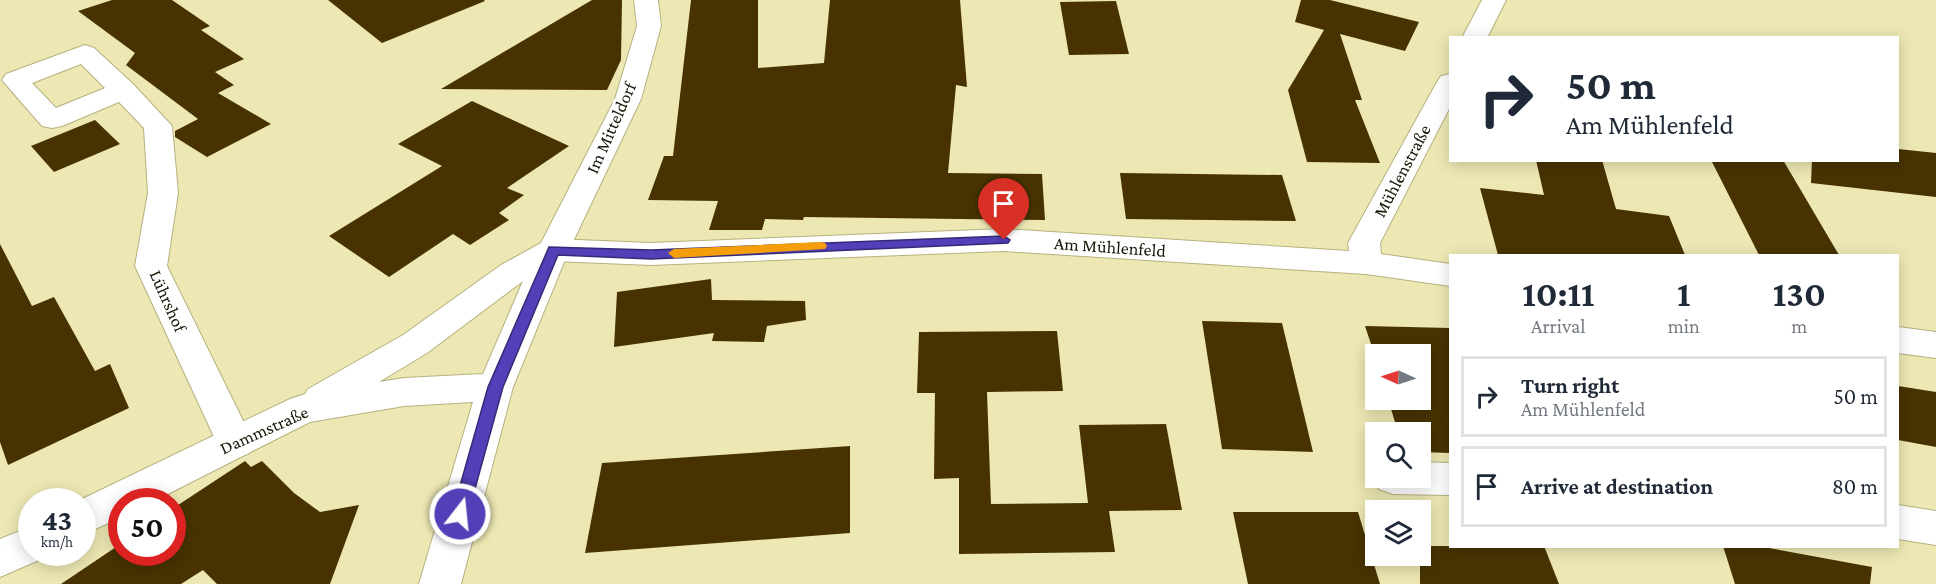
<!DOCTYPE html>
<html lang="en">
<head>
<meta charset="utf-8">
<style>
	:root { --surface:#fff; --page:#f2f2f3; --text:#1f2937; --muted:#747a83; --line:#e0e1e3 }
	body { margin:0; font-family:"Crimson Pro",serif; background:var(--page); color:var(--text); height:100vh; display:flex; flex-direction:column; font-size:22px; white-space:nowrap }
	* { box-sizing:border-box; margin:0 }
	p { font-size:20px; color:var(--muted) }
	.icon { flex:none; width:33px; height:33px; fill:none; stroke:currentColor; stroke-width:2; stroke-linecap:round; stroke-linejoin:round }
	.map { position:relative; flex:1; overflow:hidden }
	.side { position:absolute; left:1449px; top:254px; width:450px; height:294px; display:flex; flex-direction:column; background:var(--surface); border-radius:0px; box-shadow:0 3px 15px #0003 }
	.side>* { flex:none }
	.banner { position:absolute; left:1449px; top:36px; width:450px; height:126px; border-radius:0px; box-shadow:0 3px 15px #0003; background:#fff; color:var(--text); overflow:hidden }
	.needle { width:39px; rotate:273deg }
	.tools { position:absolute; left:1365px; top:344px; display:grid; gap:12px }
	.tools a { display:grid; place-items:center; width:66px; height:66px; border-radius:0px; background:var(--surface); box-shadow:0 3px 15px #0003; font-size:30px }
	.speed { position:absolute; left:18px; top:488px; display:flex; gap:12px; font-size:30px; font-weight:700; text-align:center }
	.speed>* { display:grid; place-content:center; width:78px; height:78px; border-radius:50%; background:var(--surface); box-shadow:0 3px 15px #0003; line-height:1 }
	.speed small { font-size:15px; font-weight:400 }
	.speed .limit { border:9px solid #d22; background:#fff; color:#111 }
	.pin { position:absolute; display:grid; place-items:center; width:51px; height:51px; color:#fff; margin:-62px -26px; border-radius:50% 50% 50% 0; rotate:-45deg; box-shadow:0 0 6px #0007 }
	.pin .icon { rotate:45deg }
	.me { position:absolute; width:66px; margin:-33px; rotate:16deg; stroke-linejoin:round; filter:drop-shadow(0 0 4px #0008) }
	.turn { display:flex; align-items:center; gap:21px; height:126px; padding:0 18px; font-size:27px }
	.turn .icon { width:78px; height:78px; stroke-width:2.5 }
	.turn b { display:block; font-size:42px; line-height:51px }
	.eta { display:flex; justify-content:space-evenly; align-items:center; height:102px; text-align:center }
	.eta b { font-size:36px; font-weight:700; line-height:42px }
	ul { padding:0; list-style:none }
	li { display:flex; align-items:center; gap:18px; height:81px; margin:0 12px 9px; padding:0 6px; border:3px solid var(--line); border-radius:0px }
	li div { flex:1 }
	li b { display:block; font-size:22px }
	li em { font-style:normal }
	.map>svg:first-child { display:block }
</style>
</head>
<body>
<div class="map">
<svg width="1936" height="584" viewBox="0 0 1936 584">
	<rect width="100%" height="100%" fill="#ede8b3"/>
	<!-- building -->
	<g fill="#483300">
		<polygon points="112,0 172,0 210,26 201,30 244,59 215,72 234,85 218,93 271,124 207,157 175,137 175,131 198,119 126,65 135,53 78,11"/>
		<polygon points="328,0 484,0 485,1 382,43"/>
		<polygon points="592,0 622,0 621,60 607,90 441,89"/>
		<polygon points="691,0 758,0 758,68 824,63 830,0 960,0 967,87 956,85 948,173 1042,174 1045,220 804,217 803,220 765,219 762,230 709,230 718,201 648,200 664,156 673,156"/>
		<polygon points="1301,0 1330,0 1419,22 1405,51 1340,34 1362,100 1355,100 1380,163 1307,162 1288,90 1324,30 1295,22"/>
		<polygon points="1116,1 1129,54 1069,55 1060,2"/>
		<polygon points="472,101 569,146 507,188 524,195 499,213 509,220 470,245 453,234 389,277 329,236 442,166 398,144"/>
		<polygon points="95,120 120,144 54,172 31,146"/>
		<polygon points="1898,149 1936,153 1936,197 1811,183 1812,160 1898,160"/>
		<polygon points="1536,160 1602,160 1616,209 1669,216 1685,255 1498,255 1480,188 1544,195"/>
		<polygon points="1711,160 1783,160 1839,255 1759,255"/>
		<polygon points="1120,173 1282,175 1296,221 1126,219"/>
		<polygon points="0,244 32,306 54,297 95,371 110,364 129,408 8,465 0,442"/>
		<polygon points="711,279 712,300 805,301 806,320 767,326 764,342 712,341 714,333 614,347 617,292"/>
		<polygon points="1202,321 1282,323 1313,452 1222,449"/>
		<polygon points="1365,326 1450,328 1450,453 1420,452 1420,432 1398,432 1388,399 1420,399 1420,354 1376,354 1376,359"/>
		<polygon points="1057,331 1063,391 987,392 991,504 1088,503 1079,425 1166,424 1182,510 1109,511 1115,552 959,554 959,478 934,479 935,393 917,393 919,332"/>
		<polygon points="1898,386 1936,392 1936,447 1898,440"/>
		<polygon points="850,446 850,533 585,553 602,463"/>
		<polygon points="245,461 251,467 262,461 294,493 320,512 359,505 330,584 217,584 203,570 181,584 61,584 122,543 122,552 172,552 172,509"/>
		<polygon points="1233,512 1358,512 1380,584 1248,584"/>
		<polygon points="1420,546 1544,546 1559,584 1420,584"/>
		<polygon points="1723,546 1758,546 1872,567 1870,584 1735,584"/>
	</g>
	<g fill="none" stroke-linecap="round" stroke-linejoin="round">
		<defs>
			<g id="street">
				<polygon points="1482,0 1506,0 1487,38 1462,38"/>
				<path d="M 85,45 L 94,48 L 133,84 L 172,126 L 178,193 L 167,266 L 254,443 L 248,454 L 235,458 L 222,454 L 135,266 L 148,193 L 144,128 L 119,102 L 62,126 L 52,128 L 42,126 L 2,80 L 6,74 ZM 81,64 L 105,88 L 56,108 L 32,83 Z"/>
				<polygon points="1450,74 1450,107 1380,243 1381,254 1450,264 1450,286 1366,274 1004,251 651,265 553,261 542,258 537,250 542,242 553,239 651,243 1004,229 1349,251 1348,243 1437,82 1441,76"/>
				<polygon points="1898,327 1936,332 1936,358 1898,353"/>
				<polygon points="1420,462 1450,463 1450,495 1393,494 1379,489 1374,478 1376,474 1376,477 1420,477"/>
				<polygon points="1898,505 1936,511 1936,545 1898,539"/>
			</g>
			<g id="secondary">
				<path d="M 634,0 L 658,0 L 661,26 L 641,99 L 569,250 L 513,387 L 461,584 L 419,584 L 473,402 L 404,406 L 310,422 L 154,501 L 122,501 L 122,517 L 82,535 L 82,501 L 78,501 L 290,399 L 305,394 L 308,389 L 403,335 L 501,265 L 541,243 L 615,99 L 637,26 ZM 523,281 L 483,374 L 404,378 L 379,382 L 427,353 Z"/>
				<polygon points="32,526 32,552 49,552 46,557 0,577 0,539"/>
			</g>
		</defs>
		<!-- street casing -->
		<use href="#street" stroke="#b6b17e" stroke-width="2"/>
		<!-- secondary casing -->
		<use href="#secondary" stroke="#b6b17e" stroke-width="2"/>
		<!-- street -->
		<use href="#street" fill="#fff" fill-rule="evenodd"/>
		<!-- secondary -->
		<use href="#secondary" fill="#fff" fill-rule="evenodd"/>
	</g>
	<!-- route -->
	<polygon fill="#5140b7" stroke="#352a77" stroke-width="1.5" points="1004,236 1010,240 1008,243 651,259 558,255 503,387 468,514 466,519 460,521 454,519 452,514 488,387 549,247 651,250"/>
	<!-- slow -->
	<polygon fill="#f59e0b" points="820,242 825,243 827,246 825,249 674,258 668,253 674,249"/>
	<g text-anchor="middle" stroke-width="6" stroke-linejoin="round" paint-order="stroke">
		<!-- street labels -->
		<g font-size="18" fill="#171503" stroke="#fff">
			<text transform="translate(611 128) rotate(-66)" y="6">Im Mitteldorf</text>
			<text transform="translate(1402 171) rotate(-62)" y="6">Mühlenstraße</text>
			<text transform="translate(1110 247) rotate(4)" y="6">Am Mühlenfeld</text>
			<text transform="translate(168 301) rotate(66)" y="6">Lührshof</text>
			<text transform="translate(264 430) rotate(-24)" y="6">Dammstraße</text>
		</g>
	</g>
</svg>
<div class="tools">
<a><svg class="needle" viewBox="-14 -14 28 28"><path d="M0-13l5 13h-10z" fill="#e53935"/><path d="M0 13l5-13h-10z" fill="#747a83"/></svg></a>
<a><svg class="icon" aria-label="search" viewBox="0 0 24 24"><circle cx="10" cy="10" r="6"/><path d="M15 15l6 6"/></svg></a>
<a><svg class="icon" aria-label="layers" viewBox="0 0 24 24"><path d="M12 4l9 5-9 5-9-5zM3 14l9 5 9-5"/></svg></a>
</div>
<div class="speed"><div>43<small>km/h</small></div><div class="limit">50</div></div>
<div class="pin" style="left:1004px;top:240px;background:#d93025"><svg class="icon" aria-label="arrive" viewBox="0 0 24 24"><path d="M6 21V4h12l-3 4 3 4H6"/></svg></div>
<svg class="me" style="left:460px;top:514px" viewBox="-20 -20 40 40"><circle r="17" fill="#5140b7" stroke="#fff" stroke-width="3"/><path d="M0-11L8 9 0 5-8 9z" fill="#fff"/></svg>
<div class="banner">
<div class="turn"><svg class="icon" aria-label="right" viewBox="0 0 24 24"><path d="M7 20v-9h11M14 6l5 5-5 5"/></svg><div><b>50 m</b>Am Mühlenfeld</div></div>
</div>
<section class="side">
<div class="eta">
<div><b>10:11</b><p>Arrival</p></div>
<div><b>1</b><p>min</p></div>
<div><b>130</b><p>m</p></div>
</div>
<ul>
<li><svg class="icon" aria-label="right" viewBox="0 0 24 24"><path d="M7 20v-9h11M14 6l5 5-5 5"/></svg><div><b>Turn right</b><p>Am Mühlenfeld</p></div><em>50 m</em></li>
<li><svg class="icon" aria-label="arrive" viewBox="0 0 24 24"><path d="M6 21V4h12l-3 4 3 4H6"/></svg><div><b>Arrive at destination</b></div><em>80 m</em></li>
</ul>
</section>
</div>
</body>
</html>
